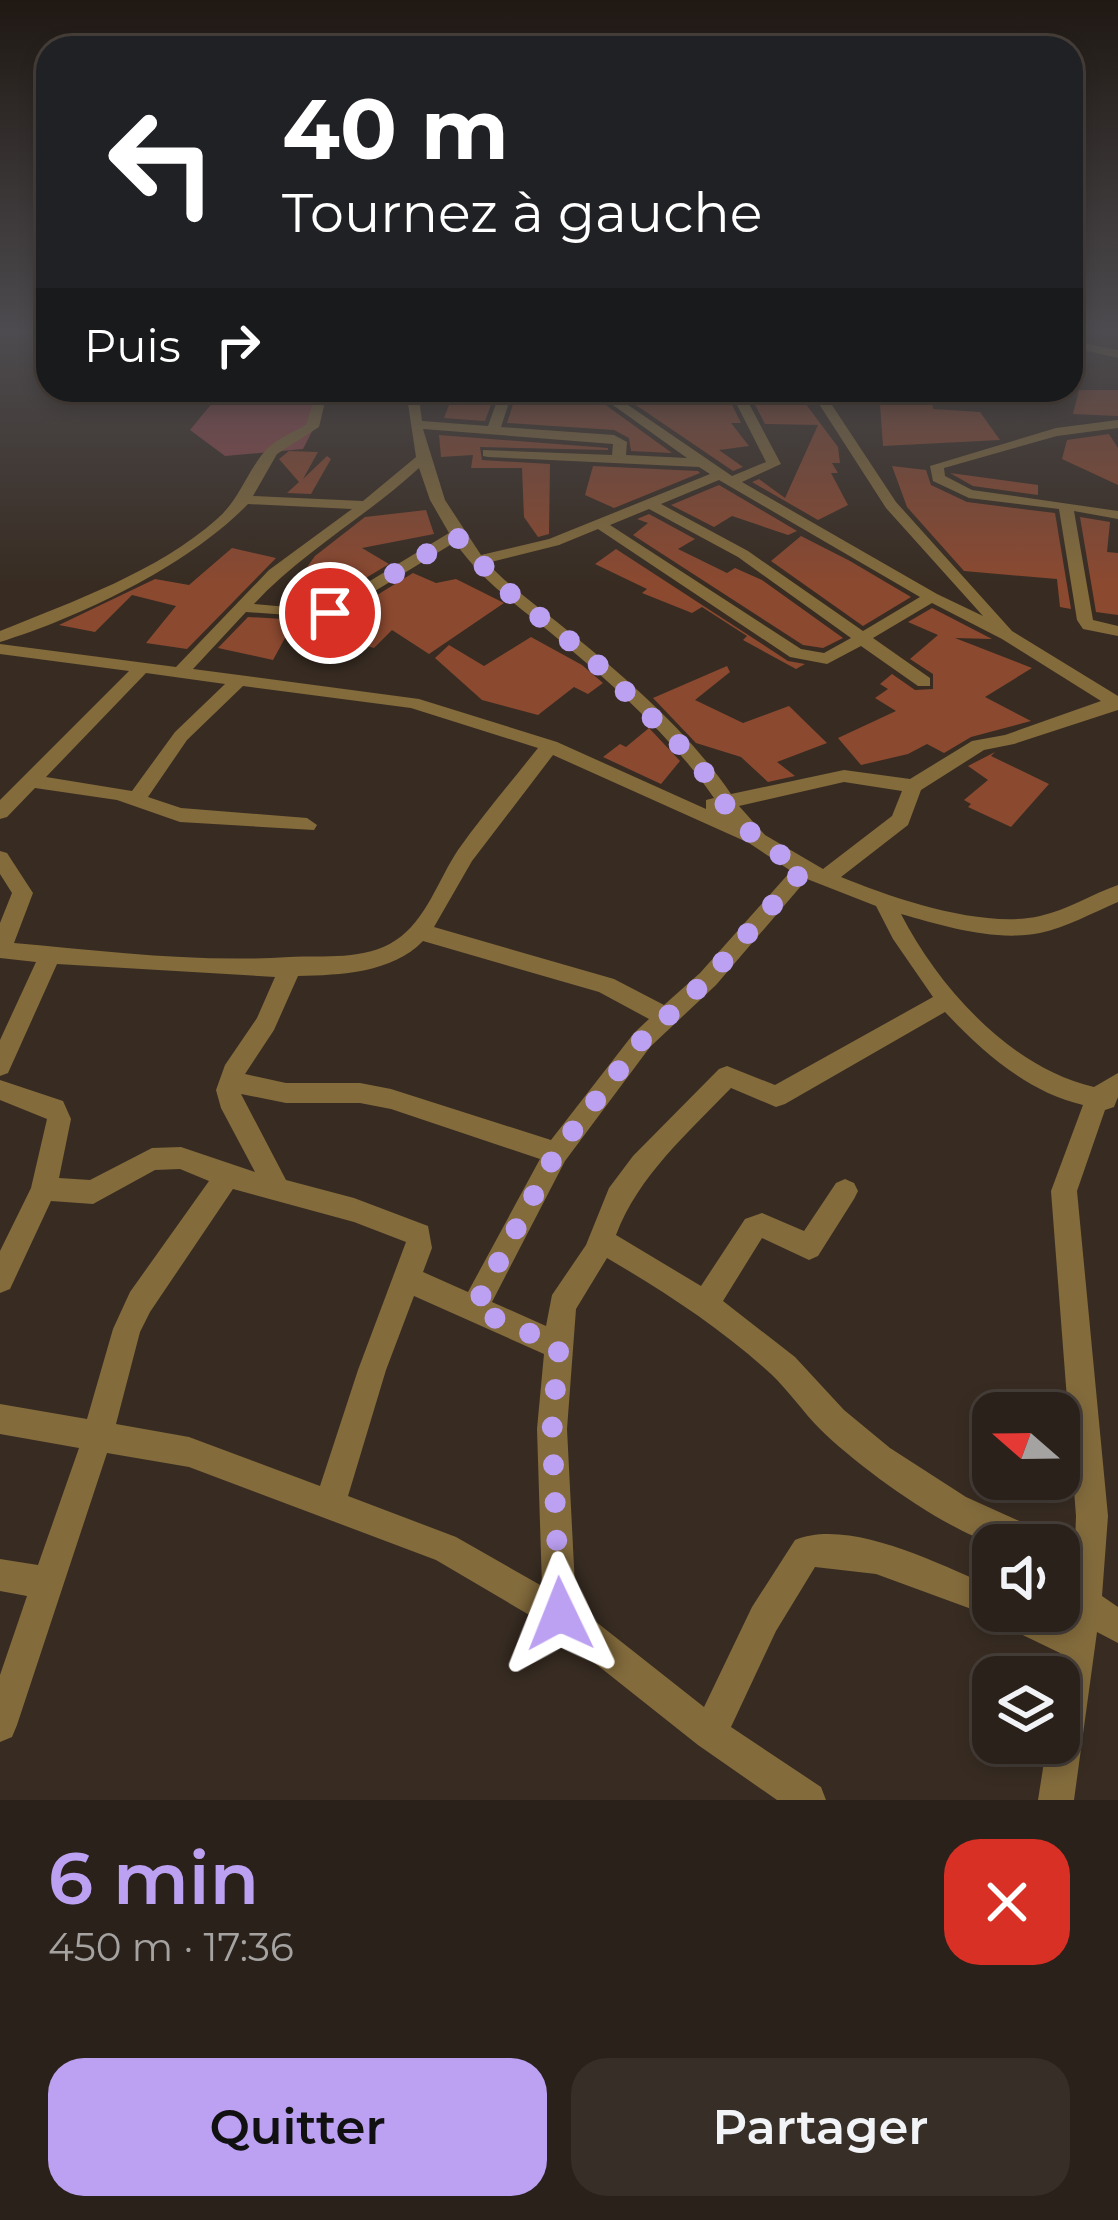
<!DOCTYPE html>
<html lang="fr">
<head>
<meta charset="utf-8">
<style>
	:root { --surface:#2a211a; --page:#362e27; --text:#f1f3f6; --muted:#a5a3a2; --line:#463e39; --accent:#bca0f2 }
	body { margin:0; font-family:Montserrat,sans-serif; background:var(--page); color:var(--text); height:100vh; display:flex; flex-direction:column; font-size:45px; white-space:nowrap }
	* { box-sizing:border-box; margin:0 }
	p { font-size:39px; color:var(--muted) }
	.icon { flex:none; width:66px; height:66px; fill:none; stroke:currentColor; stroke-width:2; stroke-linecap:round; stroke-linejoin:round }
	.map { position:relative; height:1800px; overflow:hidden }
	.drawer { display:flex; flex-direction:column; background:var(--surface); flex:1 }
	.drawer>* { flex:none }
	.top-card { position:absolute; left:36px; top:36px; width:1047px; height:366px; border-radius:36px; box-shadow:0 6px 18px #0003,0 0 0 3px var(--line); background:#202124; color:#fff; overflow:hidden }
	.needle { width:78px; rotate:290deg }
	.buttons { position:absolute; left:972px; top:1392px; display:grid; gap:24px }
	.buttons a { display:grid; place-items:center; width:108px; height:108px; border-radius:24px; background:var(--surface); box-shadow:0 6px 18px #0003,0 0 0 3px var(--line); font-size:60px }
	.pin { position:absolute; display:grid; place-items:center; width:102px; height:102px; color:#fff; margin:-51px; border:6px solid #fff; border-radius:50%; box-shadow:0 3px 12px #0007 }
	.me { position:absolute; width:132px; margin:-66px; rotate:358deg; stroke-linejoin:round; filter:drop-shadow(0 0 9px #0008) }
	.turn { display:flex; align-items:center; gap:42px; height:252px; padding:0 48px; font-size:54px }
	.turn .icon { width:156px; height:156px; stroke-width:2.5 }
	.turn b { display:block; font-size:84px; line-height:102px }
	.then { display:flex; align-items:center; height:114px; padding:0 48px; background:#0003; gap:24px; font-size:45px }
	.round { display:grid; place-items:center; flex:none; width:126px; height:126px; border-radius:36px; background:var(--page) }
	.summary { display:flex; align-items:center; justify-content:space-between; height:204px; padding:0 48px }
	h1 { font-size:72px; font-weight:600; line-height:90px; color:var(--accent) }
	.action { display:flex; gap:24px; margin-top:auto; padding:24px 48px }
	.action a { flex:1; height:138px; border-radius:36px; background:var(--accent); color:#111; font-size:48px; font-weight:600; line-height:138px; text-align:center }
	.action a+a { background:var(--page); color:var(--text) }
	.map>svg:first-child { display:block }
</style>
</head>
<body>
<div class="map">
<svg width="1118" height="1800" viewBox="0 0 1118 1800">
	<rect width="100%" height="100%" fill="#382c22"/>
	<!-- forest -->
	<polygon fill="#91494a" points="223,390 311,390 321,414 303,449 225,456 190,430"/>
	<!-- building -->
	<g fill="#8b4930">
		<polygon points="485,390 496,391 485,421 444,418 454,392"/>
		<polygon points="614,390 733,390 728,397 741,423 731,423 749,446 719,450 743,467 733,471 630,401 640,402"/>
		<polygon points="879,390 912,390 920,398 932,399 933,409 980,412 1000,440 883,446"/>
		<polygon points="1079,390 1118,390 1118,416 1073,414"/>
		<polygon points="517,392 596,398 672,453 631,451 629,438 614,430 507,423"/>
		<polygon points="777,395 799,395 838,447 840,463 832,463 838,473 831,473 848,505 818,520 752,482 759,479 785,498 818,425 765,424 753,401"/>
		<polygon points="1109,434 1118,448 1118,485 1062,459 1067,440"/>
		<polygon points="439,435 608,448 608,450 480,447 482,460 550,464 549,534 538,537 524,517 522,468 471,468 473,455 441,457"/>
		<polygon points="289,451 318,452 303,479 327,456 331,459 311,494 287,493 299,482 279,459"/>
		<polygon points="593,466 698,471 700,473 614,508 585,495"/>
		<polygon points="892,466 926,470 931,485 967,502 1055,513 1071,609 1060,607 1057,579 964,571 907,507"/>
		<polygon points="950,473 1038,485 1038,495 973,486"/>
		<polygon points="719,485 797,531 788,535 732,516 714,527 671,505"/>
		<polygon points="426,510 434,534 362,548 389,564 321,605 282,602 315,556 365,517"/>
		<polygon points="649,514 695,539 678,549 727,573 735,568 762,580 843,638 823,648 803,645 633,535 648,523 637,519"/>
		<polygon points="1080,517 1110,522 1107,552 1118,553 1118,615 1096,612"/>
		<polygon points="801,536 850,561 911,597 863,626 771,561"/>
		<polygon points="232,548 276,558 187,649 146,643 176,606 132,595 95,632 59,625 155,579 189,585"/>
		<polygon points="616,549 788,661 805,664 796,669 743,640 747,636 702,607 692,613 642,593 647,589 595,564"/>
		<polygon points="413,573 436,583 456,579 504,603 429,654 392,630 374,648 350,641 337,654 285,638 273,660 218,648 248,617 333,622"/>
		<polygon points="932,608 992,639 955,638 1032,668 985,697 1031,721 971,737 944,753 927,744 908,754 861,765 838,738 896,711 875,698 888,689 880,684 892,674 915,690 933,689 933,674 910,659 938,635 908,622"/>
		<polygon points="531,637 582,665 603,683 588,694 574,687 538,715 482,700 435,658 449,645 484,666"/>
		<polygon points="727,666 730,672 695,700 743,723 789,706 827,743 777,762 795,776 768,782 741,757 696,743 653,698"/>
		<polygon points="649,728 680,761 661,784 603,757 620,744 626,747"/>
		<polygon points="995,752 991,756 1049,784 1011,827 968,807 971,804 964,800 988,780 968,766"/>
	</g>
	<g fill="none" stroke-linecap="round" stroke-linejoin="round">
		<!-- minor -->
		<g fill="#836b3c" fill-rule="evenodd">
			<polygon points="1071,341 1118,350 1118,358 1071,347"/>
			<path d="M 307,390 L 319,390 L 324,406 L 319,427 L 277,454 L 253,496 L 363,501 L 416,457 L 406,390 L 418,390 L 422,421 L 488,426 L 501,390 L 513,390 L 501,427 L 614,435 L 627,442 L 626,455 L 687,458 L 592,390 L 606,390 L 732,476 L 766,462 L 732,395 L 747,390 L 778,390 L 746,398 L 781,464 L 742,482 L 937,594 L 983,616 L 886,508 L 810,390 L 822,390 L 896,502 L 1012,631 L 1118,696 L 1118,710 L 1014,744 L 984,750 L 921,790 L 908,825 L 841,877 C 895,899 983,929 1040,916 C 1067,910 1092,894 1118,885 L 1118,902 C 1092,913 1067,927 1040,933 C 995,942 944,926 901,914 C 939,988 1011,1068 1094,1087 L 1118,1073 L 1118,1097 L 1114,1107 L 1105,1110 L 1077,1191 L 1108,1516 L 1102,1596 L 1118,1607 L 1118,1643 L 1097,1632 L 1074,1800 L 1038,1800 L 1047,1743 L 1059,1743 L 1057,1677 L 1060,1653 L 998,1623 L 996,1618 L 876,1574 L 815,1567 L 776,1631 L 731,1727 L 821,1787 L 826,1800 L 777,1800 L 698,1745 L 548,1626 L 436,1560 L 189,1467 L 107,1453 L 17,1725 L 12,1737 L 0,1742 L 0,1675 L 27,1596 L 0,1591 L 0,1559 L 38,1565 L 79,1448 L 0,1434 L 0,1404 L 87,1419 L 113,1329 L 130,1292 L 209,1181 L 180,1169 L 155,1170 L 93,1204 L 51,1201 L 10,1289 L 0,1293 L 0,1251 L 31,1188 L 47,1119 L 0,1100 L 0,1080 L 63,1101 L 71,1119 L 59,1178 L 90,1180 L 152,1148 L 181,1147 L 255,1172 L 221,1108 L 216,1090 L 225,1065 L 257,1018 L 275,977 L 57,964 L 8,1073 L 0,1076 L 0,1040 L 36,962 L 0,958 L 0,923 L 12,893 L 0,874 L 0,851 L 7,853 L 33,893 L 14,943 C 105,951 198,963 289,957 C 324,955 365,961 396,940 C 426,921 439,878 458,850 C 483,815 511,782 538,748 L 411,708 L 243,686 L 187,740 L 148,797 L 181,808 L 307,818 L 317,825 L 314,830 L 180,822 L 117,800 L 35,788 L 7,817 L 0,819 L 0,800 L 129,671 L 0,654 L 0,644 L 176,667 L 269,570 L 352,509 L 248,504 C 189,565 81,617 0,642 L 0,631 C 74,601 157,572 217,519 C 240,499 247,471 266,450 C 276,439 294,432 306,425 L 312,406 ZM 423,429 L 613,444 L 612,455 L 483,450 L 483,456 L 488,457 L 699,467 L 710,474 L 549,539 L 481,555 L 445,500 ZM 419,468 L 430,500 L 449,533 L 322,610 L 254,604 C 303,551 366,517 419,468 ZM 719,480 L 920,597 L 863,631 L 748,551 L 661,504 ZM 649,509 L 738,557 L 851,638 L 824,653 L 801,649 L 610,525 ZM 598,529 L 790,657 L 827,664 L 861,646 L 918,686 L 930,686 L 930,678 L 873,638 L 932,603 L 1002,639 L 1101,701 L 1005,735 L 972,741 L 910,779 L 844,770 L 731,794 C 690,734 630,681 573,635 C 544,611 513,590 487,563 L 559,545 ZM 455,542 C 484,585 526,611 564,644 C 617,688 675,741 714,798 L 706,800 L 706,809 L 557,742 L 419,699 L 193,669 L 246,612 L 331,618 ZM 146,673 L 225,684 L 175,732 L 132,791 L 46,777 ZM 553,755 L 749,843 L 791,871 L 700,973 L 664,1005 L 614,979 L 434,927 L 472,861 ZM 844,782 L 902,791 L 892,816 L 823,869 L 765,835 L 739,806 ZM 807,879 L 876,906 L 893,939 L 933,997 L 775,1085 L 727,1066 L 719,1069 L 633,1156 L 609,1188 L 586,1245 L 552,1295 L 546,1326 L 492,1302 L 565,1161 L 650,1047 L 716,985 ZM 423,941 L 599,992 L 649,1019 L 634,1033 L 551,1140 L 391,1089 L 360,1083 L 286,1083 L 245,1074 L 274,1030 L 298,976 C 341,975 392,973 423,941 ZM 945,1012 C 983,1052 1027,1092 1083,1105 L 1051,1191 L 1076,1516 L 1075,1543 L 1059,1537 L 1051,1540 L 1048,1534 L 966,1497 L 890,1448 L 844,1410 L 795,1357 L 723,1301 L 762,1238 L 809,1260 L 818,1256 L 854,1199 L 858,1191 L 854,1183 L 845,1179 L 836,1183 L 804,1231 L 762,1213 L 745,1219 L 701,1286 L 616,1235 C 639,1175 687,1134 731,1088 L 776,1107 L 785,1104 ZM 241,1094 L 286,1103 L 360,1103 L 391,1109 L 540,1159 L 468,1292 L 423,1272 L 432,1248 L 428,1226 L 354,1198 L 286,1180 ZM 233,1189 L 354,1222 L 406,1242 L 358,1370 L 320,1486 L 189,1437 L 116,1424 L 140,1332 L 150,1312 ZM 607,1258 C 665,1292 722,1329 771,1374 C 789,1391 803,1412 820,1429 C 857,1466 945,1530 995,1544 C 1014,1549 1039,1545 1059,1545 L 1059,1569 L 1072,1574 L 1065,1620 L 1046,1611 L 993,1611 L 993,1587 C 941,1565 849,1517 795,1540 L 752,1607 L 704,1707 L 576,1606 L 567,1429 L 576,1309 ZM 414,1296 L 544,1354 L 537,1429 L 542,1586 L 456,1537 L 348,1496 L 386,1370 Z"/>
			<polygon points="916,390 1051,396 1057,400 1051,404 922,394"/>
			<polygon points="1118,420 1118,428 1057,436 944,468 945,476 972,490 1118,511 1118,519 1074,511 1093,620 1118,626 1118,636 1083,629 1077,620 1059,509 969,498 933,481 930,466 1056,428"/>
		</g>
	</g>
	<!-- sky -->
	<linearGradient id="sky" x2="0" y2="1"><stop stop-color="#1f1813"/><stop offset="0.57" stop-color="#4d4b4f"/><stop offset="1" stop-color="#4d4b4f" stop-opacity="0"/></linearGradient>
	<rect width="1118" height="583" fill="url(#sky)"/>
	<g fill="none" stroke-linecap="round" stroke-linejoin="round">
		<!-- route -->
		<polyline stroke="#bca0f2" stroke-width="21" stroke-dasharray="0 37.8" points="330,613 456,536 507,591 591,658 698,763 724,803 759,842 804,869 708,979 642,1040 556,1153 474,1309 559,1346 552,1430 560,1614"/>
	</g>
</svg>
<div class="buttons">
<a><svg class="needle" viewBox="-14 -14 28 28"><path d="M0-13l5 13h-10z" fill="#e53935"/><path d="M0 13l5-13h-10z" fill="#a5a3a2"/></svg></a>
<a><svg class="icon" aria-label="sound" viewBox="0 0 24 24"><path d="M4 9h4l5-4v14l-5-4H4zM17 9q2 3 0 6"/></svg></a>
<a><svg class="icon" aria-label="layers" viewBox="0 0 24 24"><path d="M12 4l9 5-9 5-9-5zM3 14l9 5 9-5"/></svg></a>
</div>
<div class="pin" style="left:330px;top:613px;background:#d93025"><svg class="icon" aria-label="arrive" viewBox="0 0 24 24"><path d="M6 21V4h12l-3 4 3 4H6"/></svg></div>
<svg class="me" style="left:560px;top:1614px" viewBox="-20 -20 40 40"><path d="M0-17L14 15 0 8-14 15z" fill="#bca0f2" stroke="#fff" stroke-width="4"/></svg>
<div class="top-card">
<div class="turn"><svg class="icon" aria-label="left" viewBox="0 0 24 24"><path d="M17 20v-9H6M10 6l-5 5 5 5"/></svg><div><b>40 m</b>Tournez à gauche</div></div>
<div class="then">Puis<svg class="icon" aria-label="right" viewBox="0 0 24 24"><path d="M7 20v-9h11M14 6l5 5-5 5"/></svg></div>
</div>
</div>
<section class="drawer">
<div class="summary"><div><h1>6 min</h1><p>450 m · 17:36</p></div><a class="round" style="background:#d93025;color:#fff"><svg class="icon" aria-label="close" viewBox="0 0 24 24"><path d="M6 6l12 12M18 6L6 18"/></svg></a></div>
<div class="action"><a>Quitter</a><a>Partager</a></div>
</section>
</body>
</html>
